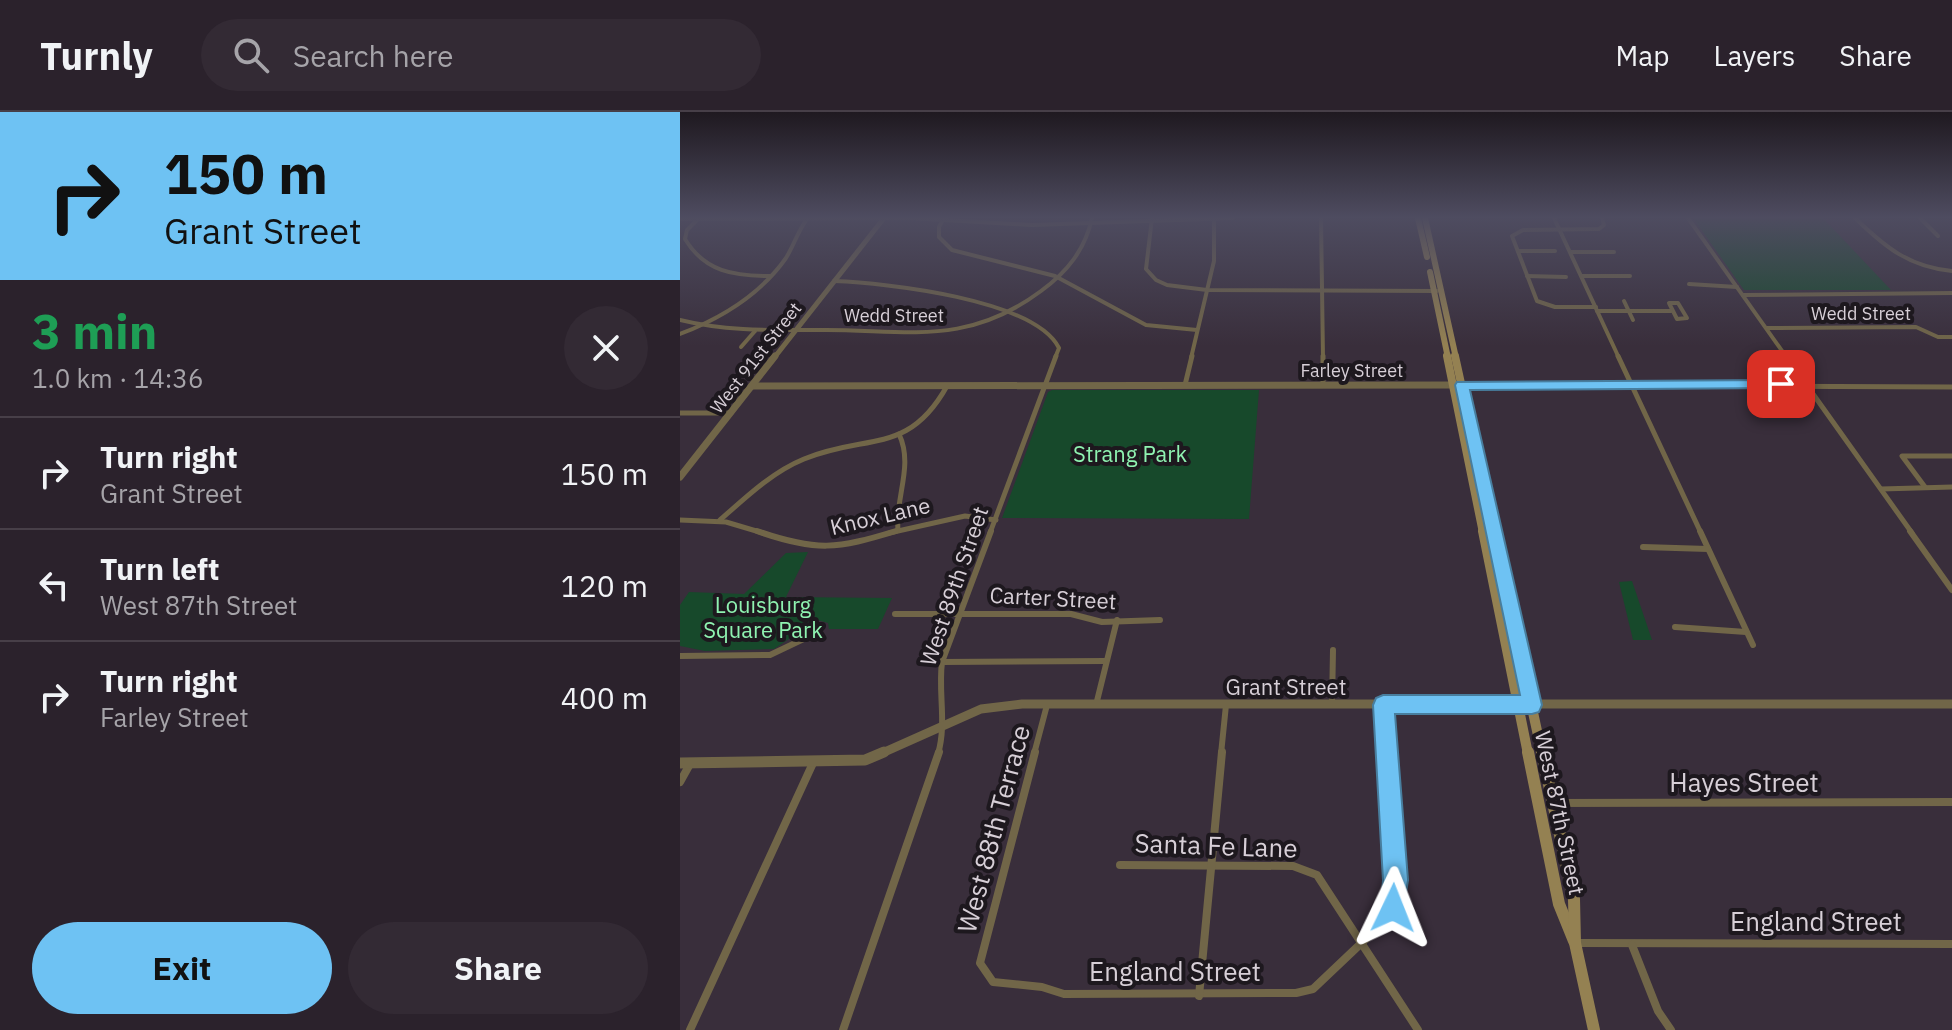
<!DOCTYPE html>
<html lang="en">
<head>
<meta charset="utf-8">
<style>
	:root { --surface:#2b222c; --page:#332a34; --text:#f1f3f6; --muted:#a6a4a9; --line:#473f48; --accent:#6ec2f3 }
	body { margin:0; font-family:"IBM Plex Sans",sans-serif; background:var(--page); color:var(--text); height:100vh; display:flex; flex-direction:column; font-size:30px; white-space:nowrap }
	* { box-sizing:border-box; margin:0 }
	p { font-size:26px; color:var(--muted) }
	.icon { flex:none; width:44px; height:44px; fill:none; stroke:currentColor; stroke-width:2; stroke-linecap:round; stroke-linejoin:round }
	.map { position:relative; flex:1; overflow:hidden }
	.sheet { display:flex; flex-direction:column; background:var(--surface); width:680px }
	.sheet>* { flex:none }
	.hud { background:#6ec2f3; color:#111; overflow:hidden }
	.pin { position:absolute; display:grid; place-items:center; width:68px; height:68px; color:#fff; margin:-34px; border-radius:16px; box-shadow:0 4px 12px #0006 }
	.me { position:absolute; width:88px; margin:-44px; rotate:2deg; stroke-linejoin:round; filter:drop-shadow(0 0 6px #0008) }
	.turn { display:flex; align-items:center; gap:28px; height:168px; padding:0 32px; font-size:36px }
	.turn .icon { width:104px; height:104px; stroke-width:2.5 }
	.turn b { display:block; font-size:56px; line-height:68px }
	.round { display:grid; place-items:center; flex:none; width:84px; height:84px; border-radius:42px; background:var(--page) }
	.overview { display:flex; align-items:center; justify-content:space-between; height:136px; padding:0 32px }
	h1 { font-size:48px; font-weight:800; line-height:60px; color:#1e9e55 }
	.primary-button { display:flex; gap:16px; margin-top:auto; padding:16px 32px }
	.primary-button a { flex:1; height:92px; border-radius:48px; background:var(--accent); color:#111; font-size:32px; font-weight:800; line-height:92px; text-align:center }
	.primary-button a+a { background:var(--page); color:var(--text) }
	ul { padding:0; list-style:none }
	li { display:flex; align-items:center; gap:24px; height:112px; padding:0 32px; border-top:2px solid var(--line) }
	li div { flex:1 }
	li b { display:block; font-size:30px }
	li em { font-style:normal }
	header { display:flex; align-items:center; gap:48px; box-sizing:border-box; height:112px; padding:0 40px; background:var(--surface); border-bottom:2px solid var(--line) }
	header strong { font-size:38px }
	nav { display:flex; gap:44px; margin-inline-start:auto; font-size:28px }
	.search { width:560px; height:72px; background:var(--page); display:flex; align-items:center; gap:20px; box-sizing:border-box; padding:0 28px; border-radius:44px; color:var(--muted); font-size:30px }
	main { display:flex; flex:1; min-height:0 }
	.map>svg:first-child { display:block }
</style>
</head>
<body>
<header>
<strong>Turnly</strong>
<div class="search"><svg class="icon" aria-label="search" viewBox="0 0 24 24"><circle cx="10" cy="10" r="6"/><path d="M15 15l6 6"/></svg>Search here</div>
<nav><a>Map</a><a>Layers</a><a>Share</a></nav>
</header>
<main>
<section class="sheet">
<div class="hud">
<div class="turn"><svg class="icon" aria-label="right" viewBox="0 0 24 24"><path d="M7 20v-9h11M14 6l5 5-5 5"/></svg><div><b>150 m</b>Grant Street</div></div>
</div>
<div class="overview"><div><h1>3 min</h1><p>1.0 km · 14:36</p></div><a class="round"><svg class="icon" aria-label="close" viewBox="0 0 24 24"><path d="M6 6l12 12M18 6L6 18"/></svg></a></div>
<ul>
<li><svg class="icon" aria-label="right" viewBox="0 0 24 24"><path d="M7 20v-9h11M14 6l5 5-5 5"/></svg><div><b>Turn right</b><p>Grant Street</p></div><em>150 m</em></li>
<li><svg class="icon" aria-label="left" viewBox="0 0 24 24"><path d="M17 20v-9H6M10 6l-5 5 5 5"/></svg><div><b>Turn left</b><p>West 87th Street</p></div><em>120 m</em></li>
<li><svg class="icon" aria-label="right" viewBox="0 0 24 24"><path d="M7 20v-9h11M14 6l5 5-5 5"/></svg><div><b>Turn right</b><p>Farley Street</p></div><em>400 m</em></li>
</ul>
<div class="primary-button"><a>Exit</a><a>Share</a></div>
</section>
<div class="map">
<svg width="1272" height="918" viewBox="0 0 1272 918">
	<rect width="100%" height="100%" fill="#392e3b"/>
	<!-- green -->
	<g fill="#17492b">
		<polygon points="1013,106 1143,106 1211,178 1064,178"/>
		<polygon points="372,278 579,278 569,407 322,406 368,280"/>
		<polygon points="128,440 106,485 212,486 198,517 149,517 148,511 137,508 94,537 25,539 0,534 0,493 9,480 64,482 106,441"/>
		<polygon points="952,469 972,528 953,528 939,470"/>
	</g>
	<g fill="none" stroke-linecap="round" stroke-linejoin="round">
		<!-- minor-far3 -->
		<g stroke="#716648" stroke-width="4">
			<polyline points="264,106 259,115 259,125 272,138 375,164 466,213 517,218"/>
			<polyline points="472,106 466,157 476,168 487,173 527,178 757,179"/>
			<polyline points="641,106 643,246"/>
			<polyline points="874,106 939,246"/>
			<polyline points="1008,106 1107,246"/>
			<path d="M 1175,106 C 1205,135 1229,155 1272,159"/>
			<polyline points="1240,106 1258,124"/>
			<polyline points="0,107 230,106 352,113 553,106"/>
			<path d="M 17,108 L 7,118 L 5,127 C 25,160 54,164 90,164"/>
			<polyline points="838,139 875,139"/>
			<polyline points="891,140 934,140"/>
			<polyline points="847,164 886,165"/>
			<polyline points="902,164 950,164"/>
			<path d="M 154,169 C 206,171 354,187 379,236 L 375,246"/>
			<polyline points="1009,172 1057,175"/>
			<polyline points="1063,183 1272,181"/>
			<polyline points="944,189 953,208"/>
			<polygon points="989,191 998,191 1007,206 997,207"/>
			<polyline points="916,195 875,195 857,189 832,124 843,118 919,117 924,113 922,106"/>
			<polyline points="917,199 991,199"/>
			<path d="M 0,208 C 48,220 96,218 146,218 C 231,218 287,234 361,179 C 387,160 405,138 412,106"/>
			<polyline points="1087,216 1236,215 1258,225 1272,225"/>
			<path d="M 0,222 C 42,206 80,183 106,146 C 114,133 118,119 127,107"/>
			<polyline points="61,235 75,219"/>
			<polyline points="511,246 534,149 534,106"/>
		</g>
		<!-- minor-far2 -->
		<g stroke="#716648" stroke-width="5">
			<polyline points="643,244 643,273"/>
			<polyline points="938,244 1021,421"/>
			<polyline points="1106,244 1232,421"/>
			<polyline points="505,273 512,244"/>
			<polyline points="782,273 1272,275"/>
			<polyline points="0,301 51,301"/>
			<polyline points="1245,375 1222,344 1272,344"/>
			<polyline points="1201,377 1272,375"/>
			<polyline points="0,408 46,410 83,421"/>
			<path d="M 39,409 C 65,386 92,360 124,347 C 187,321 228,344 267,274"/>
			<path d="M 218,418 C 215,385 234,354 219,322"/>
			<polyline points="209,421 285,404 316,408"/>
			<polyline points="310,421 376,244"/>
		</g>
		<!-- minor-far1 -->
		<g stroke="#716648" stroke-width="6">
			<path d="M 77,419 C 137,440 157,437 216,419"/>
			<polyline points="1020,419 1073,533"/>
			<polyline points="1230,419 1272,478"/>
			<polyline points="963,435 1028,437"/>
			<polyline points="215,502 391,502 422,510 480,508"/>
			<polyline points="995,515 1066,520"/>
			<polyline points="0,544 90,543 132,523"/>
			<polyline points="262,550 425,549"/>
			<polyline points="416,593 437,508"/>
			<polyline points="652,593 653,538"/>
			<polyline points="703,593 706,642"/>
			<path d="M 258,642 C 267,611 258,581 262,550 L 311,419"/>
			<polyline points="354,642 367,593"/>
			<polyline points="541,642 546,593"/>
		</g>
		<!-- minor -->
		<g stroke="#716648" stroke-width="8">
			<polyline points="355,640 300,851 313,870 362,875 384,882 616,881 633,877 711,803 715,791 706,640"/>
			<polyline points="0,670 10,652"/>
			<polyline points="872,691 1272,690"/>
			<polyline points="440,753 613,754 637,763 738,918"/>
			<polyline points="896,831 1272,832"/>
			<polyline points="952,833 978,899 991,918"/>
			<polyline points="519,884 542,640"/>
			<polyline points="10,918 133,651"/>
			<polyline points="163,918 259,640"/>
		</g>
		<!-- tertiary-far3 -->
		<polyline stroke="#716648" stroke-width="5" points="94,246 204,106"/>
		<!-- tertiary-far2 -->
		<g stroke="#716648" stroke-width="7">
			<polyline points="72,274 777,273"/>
			<polyline points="0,365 95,244"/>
		</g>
		<!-- tertiary-far1 -->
		<polyline stroke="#716648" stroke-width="9" points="200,642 301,597 342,592 1272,592"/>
		<!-- tertiary -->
		<polyline stroke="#716648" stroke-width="11" points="0,651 185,648 204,640"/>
		<!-- secondary-far3 -->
		<g stroke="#948152" stroke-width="6">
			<polyline points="738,106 747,145"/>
			<polyline points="745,106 776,246"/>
			<polyline points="750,160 768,246"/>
		</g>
		<!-- secondary-far2 -->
		<g stroke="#948152" stroke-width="8">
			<polyline points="767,244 803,421"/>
			<polyline points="775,244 814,421"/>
		</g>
		<!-- secondary-far1 -->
		<g stroke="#948152" stroke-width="10">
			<polyline points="803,419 848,642"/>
			<polyline points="814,419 862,642"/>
		</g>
		<!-- secondary -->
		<g stroke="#948152" stroke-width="12">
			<polyline points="848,640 879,792 894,829"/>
			<polyline points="862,640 894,787 895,831 914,918"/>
		</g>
	</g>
	<!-- sky -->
	<linearGradient id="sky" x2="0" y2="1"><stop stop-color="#1f1920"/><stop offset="0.45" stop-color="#4e4c60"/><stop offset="1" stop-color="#4e4c60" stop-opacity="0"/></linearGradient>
	<rect width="1272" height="234" fill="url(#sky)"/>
	<!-- route -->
	<polygon fill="#6ec2f3" stroke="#487e9e" stroke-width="2" points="1101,268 1106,269 1106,276 790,278 862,593 859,600 852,602 715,602 728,768 722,805 713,809 705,805 701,796 703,768 693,593 696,586 703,583 840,583 775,273 777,270"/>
	<g text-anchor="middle" stroke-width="8" stroke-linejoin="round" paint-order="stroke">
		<!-- far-street labels -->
		<g font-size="18" fill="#d7cfd7" stroke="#1d181e">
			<text x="1181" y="208">Wedd Street</text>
			<text x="214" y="210">Wedd Street</text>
			<text transform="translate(76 246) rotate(-52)" y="6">West 91st Street</text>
			<text x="672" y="265">Farley Street</text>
		</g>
		<!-- park labels -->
		<g font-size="22" fill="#8ff3b1" stroke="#1d181e">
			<text x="450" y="350">Strang Park</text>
			<text x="83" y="501">Louisburg<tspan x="83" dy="25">Square Park</tspan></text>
		</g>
		<!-- street labels -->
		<g font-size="22" fill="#d7cfd7" stroke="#1d181e">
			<text transform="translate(200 404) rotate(-13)" y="8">Knox Lane</text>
			<text transform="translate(274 474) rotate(-71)" y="8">West 89th Street</text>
			<text transform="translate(373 486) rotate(3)" y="8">Carter Street</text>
			<text x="606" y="583">Grant Street</text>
			<text transform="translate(880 701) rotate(78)" y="8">West 87th Street</text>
		</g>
		<!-- near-street labels -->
		<g font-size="26" fill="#d7cfd7" stroke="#1d181e">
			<text x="1064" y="680">Hayes Street</text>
			<text transform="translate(314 717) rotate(-75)" y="9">West 88th Terrace</text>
			<text transform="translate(536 734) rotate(2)" y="9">Santa Fe Lane</text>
			<text x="1136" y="819">England Street</text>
			<text x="495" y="869">England Street</text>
		</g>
	</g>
</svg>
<div class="pin" style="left:1101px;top:272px;background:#d93025"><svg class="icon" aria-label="arrive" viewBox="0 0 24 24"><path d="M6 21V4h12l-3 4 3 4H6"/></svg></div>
<svg class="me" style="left:713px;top:796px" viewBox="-20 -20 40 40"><path d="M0-17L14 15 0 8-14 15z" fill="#6ec2f3" stroke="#fff" stroke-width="4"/></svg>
</div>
</main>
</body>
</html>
